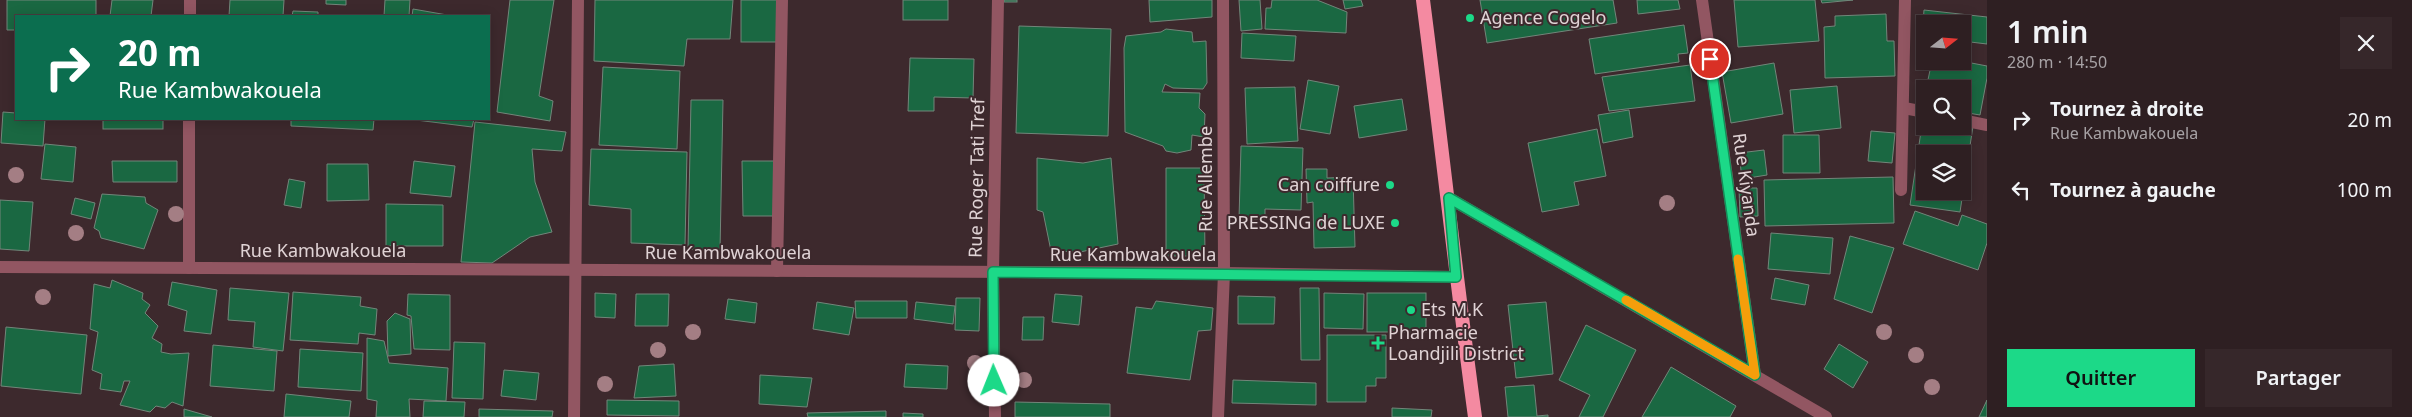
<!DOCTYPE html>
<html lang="fr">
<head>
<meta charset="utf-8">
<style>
	:root { --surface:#2e1f22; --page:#36272a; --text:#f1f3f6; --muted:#a7a2a5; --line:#493d40; --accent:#1cd988 }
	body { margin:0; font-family:"Noto Sans",sans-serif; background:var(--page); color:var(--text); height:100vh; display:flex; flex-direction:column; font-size:19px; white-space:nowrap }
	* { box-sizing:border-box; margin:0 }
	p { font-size:16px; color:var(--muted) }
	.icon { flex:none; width:28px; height:28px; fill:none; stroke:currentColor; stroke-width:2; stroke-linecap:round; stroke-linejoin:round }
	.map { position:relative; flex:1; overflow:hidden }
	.details { display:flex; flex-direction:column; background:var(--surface); width:425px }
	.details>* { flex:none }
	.guide { position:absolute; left:15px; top:15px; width:475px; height:105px; border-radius:0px; box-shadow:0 2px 12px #0003,0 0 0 1px var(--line); background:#0b6e4f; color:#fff; overflow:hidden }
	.needle { width:32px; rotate:73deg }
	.controls { position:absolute; left:1916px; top:15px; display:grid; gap:10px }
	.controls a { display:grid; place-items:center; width:55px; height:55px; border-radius:0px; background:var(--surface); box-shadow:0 2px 12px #0003,0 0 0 1px var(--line); font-size:25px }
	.pin { position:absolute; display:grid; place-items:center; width:42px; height:42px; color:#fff; margin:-21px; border:2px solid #fff; border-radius:50%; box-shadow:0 1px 5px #0007 }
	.me { position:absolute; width:55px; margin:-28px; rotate:359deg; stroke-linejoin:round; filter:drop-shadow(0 0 4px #0008) }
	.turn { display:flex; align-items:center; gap:18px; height:105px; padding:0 20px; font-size:22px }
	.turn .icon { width:65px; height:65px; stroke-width:2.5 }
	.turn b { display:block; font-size:35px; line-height:42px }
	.round { display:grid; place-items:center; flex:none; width:52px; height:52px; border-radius:0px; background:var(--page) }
	.summary { display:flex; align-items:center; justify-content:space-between; height:85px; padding:0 20px }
	h1 { font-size:30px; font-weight:600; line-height:38px }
	.action { display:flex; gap:10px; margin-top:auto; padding:10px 20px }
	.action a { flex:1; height:58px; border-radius:0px; background:var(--accent); color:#111; font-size:20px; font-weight:600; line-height:58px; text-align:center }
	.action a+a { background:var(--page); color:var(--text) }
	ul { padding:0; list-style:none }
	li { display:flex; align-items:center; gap:15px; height:70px; padding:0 20px }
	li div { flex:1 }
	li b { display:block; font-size:19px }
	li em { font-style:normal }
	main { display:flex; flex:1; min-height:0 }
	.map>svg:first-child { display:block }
</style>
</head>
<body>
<main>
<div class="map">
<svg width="1987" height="417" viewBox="0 0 1987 417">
	<rect width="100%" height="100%" fill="#3d292d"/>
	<!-- building -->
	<g fill="#1a6842" stroke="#72867a" fill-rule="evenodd">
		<polygon points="7,0 96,0 96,16 16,16 16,30 7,30"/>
		<polygon points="112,0 153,0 151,16 110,16"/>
		<polygon points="230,0 284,0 283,16 229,16"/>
		<polygon points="326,0 346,0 346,5 326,4"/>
		<polygon points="385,0 410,0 409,16 384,16"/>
		<polygon points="510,0 554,0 539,96 553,101 550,121 497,112"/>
		<polygon points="595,0 733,0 730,39 687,39 684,66 594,61"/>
		<rect x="741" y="0" width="39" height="42"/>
		<rect x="903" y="0" width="45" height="20"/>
		<rect x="1004" y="0" width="13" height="2"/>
		<polygon points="1149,0 1212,0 1212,17 1150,22"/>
		<polygon points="1239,0 1260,0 1262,29 1241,31"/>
		<polygon points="1272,0 1317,0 1347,12 1346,33 1265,29 1266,8 1271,8"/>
		<polygon points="1343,0 1361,0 1363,6 1345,9"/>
		<polygon points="1480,0 1613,0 1617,23 1487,43"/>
		<polygon points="1637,0 1678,0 1680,9 1638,14"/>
		<polygon points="1734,0 1815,0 1819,41 1738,47"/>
		<polygon points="1821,0 1853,0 1822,3"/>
		<polygon points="413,9 453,16 412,16"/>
		<polygon points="1924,10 1987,17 1987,44 1962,41 1962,24 1925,24 1925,38 1922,37"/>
		<polygon points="293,11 318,12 318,16 292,16"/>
		<polygon points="1886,14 1887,41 1894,41 1895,76 1825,78 1824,27 1835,26 1835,16"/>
		<polygon points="1684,25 1688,53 1678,54 1679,62 1595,74 1589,39"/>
		<polygon points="1019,26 1111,29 1108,136 1016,133"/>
		<polygon points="1166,29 1192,32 1193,42 1206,41 1207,83 1203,89 1173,88 1165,84 1162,92 1200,93 1199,108 1205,114 1204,137 1192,135 1191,150 1177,153 1166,151 1163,146 1125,132 1124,48 1126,36 1161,32"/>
		<polygon points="1242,33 1296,36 1294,61 1241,58"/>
		<polygon points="910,58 974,59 973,98 934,97 934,111 908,111"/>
		<polygon points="1932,61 1961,61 1987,66 1987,78 1980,115 1962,112 1962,89 1926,89"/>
		<polygon points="1774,63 1783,114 1731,123 1722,72"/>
		<polygon points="1690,65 1695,101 1609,111 1602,77"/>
		<polygon points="603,67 680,71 677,149 599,145"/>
		<polygon points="1308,80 1339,86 1330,134 1300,129"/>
		<polygon points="1837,86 1841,128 1794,133 1790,90"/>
		<polygon points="1295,87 1298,141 1247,144 1245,88"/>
		<polygon points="1402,99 1407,130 1359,138 1354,106"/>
		<polygon points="691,100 723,100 720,250 688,249"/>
		<polygon points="1629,110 1633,137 1603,143 1598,115"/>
		<polygon points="3,112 16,113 16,119 45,119 43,146 1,143"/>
		<path d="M 1923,118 L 1925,126 L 1973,126 L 1960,212 L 1910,205 ZM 1925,154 L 1962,154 L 1962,191 L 1925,191 Z"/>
		<rect x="103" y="119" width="60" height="10"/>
		<polygon points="291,119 374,119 373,130 291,126"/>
		<polygon points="408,119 474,119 472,127"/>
		<polygon points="475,122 566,132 562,151 532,149 535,182 552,232 530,237 492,263 461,262"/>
		<polygon points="1597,129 1606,176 1574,182 1579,205 1542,212 1528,143"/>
		<polygon points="1871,131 1895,133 1892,163 1868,161"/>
		<polygon points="1783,135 1819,135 1820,173 1783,173"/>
		<polygon points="45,144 76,147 73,182 41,179"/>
		<polygon points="1241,146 1303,148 1301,210 1265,209 1265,219 1239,219"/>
		<polygon points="591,149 687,152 685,245 631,243 631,209 589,205"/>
		<polygon points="1764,150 1767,175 1742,179 1739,153"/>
		<polygon points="1037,158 1083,163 1111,158 1118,244 1080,252 1051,251 1043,212 1037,210"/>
		<polygon points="112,161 177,161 177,182 113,182"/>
		<polygon points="414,161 455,166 451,197 410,193"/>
		<polygon points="742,161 775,161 777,216 743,216"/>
		<polygon points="327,164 368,164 369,200 327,201"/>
		<polygon points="1166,168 1204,168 1205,256 1166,256"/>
		<polygon points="1306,169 1327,169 1327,178 1353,177 1355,247 1314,248 1313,202 1307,203"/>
		<polygon points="1893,177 1894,223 1765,226 1764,180"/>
		<polygon points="289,179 305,182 301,208 284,205"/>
		<polygon points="1739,188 1757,188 1758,216 1740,217"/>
		<polygon points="102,194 145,197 146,203 158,210 144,249 101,238 99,231 94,228"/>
		<polygon points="75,198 95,203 91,219 71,214"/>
		<polygon points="0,200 33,202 29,251 0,249"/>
		<polygon points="386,204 443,205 443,246 386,246"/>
		<polygon points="1915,211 1958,226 1962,215 1987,224 1987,243 1978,270 1903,244"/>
		<polygon points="1771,233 1833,238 1830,274 1768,269"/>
		<polygon points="1850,236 1894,248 1872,313 1834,299"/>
		<polygon points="1775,278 1809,285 1805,305 1771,299"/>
		<polygon points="112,280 143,293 142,299 150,305 145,313 158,326 152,338 162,344 161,352 171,354 189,353 183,406 172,402 165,408 156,406 150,412 120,405 130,381 124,381 121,392 100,389 102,374 92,370 98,332 90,329 94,284 110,288"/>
		<polygon points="172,282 217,290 211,334 184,331 187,311 168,305"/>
		<polygon points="230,288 289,293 283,351 253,347 255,322 228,320"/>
		<polygon points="1300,288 1319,288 1320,360 1301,360"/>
		<polygon points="293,292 361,297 360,306 377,309 375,335 359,333 358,344 290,340"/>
		<polygon points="595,293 616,294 615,318 595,317"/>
		<polygon points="1324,293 1364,294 1363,329 1324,328"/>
		<rect x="1367" y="293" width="59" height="39"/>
		<polygon points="408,294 450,295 450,350 414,349 411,316 407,315"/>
		<polygon points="636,294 669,294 668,326 635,326"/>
		<polygon points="1055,294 1082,296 1079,325 1052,322"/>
		<polygon points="1238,296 1275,297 1274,324 1238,324"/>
		<polygon points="956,298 980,298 979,331 955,330"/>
		<polygon points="728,299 757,303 755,323 725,319"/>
		<polygon points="855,301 907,301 907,318 856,318"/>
		<polygon points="1156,301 1213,308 1211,330 1198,331 1190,380 1127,373 1136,307 1152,309"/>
		<polygon points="817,302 854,308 849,335 813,329"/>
		<polygon points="916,302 955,306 953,324 914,319"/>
		<polygon points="1546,302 1553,374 1516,378 1508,305"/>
		<polygon points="395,313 410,319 411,354 388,356 387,321"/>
		<polygon points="1023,317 1044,317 1043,340 1022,340"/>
		<polygon points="1586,325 1636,350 1603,417 1579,417 1590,395 1559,380"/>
		<polygon points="6,327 87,335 81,394 1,386"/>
		<polygon points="1327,335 1386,335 1386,378 1376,378 1376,386 1366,386 1366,402 1327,402"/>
		<polygon points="367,338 384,341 389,363 448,368 446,401 409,399 410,417 376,417 377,401 367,399"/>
		<polygon points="454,342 485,343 483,399 452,398"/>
		<polygon points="1839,344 1868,362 1853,388 1824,369"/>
		<polygon points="213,345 277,351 274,391 210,386"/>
		<polygon points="300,349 363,353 361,391 298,387"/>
		<polygon points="674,364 676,396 634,398 639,366"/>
		<polygon points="906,364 948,366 947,389 904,387"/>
		<polygon points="1671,367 1736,406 1730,417 1642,417"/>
		<polygon points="504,370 539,373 536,400 501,396"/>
		<polygon points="760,375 812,378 807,407 759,404"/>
		<polygon points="1233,380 1316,383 1316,405 1232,403"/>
		<polygon points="1534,385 1537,416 1548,415 1548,417 1508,417 1505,387"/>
		<polygon points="286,394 351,401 349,417 284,417"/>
		<polygon points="607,400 679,401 679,416 607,415"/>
		<polygon points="1987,400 1987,417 1979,417"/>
		<polygon points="424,401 465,402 464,417 423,417"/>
		<polygon points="1015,402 1110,404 1110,417 1015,417"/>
		<polygon points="1392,408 1432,410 1431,417 1392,417"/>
		<polygon points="184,409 212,417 184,417"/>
		<polygon points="479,409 553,411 552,417 479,417"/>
		<polygon points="886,411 886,417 808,417 807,413"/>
		<polygon points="903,413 923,414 923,417 903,417"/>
	</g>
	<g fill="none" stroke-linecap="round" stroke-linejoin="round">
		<!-- minor -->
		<g stroke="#925662" stroke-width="12">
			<polyline points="1702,0 1755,375"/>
			<polyline points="190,16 190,0"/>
			<polyline points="1904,108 1925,112"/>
			<polyline points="1962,120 1987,125"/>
			<polyline points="1901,190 1905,0"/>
			<polyline points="0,267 1224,273 1456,277"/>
			<polyline points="189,268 189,119"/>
			<polyline points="777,271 782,0"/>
			<polyline points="574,417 578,0"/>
			<polyline points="995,417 993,272 998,0"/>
			<polyline points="1218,417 1224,273 1223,0"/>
		</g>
		<!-- tertiary -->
		<polyline stroke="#925662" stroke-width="12" points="1449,198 1826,417"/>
		<!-- trunk -->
		<path stroke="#f48aa1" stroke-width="14" d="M 1423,0 C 1441,139 1456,278 1475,417"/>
	</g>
	<!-- trees -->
	<g fill="#a47e84">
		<circle cx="16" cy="175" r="8"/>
		<circle cx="1667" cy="203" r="8"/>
		<circle cx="176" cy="214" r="8"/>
		<circle cx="76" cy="233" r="8"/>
		<circle cx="43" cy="297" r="8"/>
		<circle cx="693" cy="332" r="8"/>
		<circle cx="1884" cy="332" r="8"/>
		<circle cx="658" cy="350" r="8"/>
		<circle cx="1916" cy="355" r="8"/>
		<circle cx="975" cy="363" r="8"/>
		<circle cx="1024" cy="380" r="8"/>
		<circle cx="605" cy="384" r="8"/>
		<circle cx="1932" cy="387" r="8"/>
	</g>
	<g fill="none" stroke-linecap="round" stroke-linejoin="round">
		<defs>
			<polyline id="route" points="994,381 993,272 1456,277 1449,198 1755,375 1710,59"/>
		</defs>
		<!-- route casing -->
		<use href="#route" stroke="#128d58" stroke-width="12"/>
		<!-- route -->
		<use href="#route" stroke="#1cd988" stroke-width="9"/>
		<!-- slow -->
		<polyline stroke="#f59e0b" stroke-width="9" points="1626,300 1755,375 1738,259"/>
	</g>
	<!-- markers -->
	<g fill="#1cd988" stroke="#3d292d" stroke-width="2">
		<circle cx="1470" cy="18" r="5"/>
		<circle cx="1390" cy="185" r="5"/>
		<circle cx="1395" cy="223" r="5"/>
		<circle cx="1411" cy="310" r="5"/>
		<path d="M1375.5 335.5h5v5h5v5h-5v5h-5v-5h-5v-5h5z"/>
	</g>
	<g text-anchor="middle" stroke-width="4" stroke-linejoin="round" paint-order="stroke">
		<!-- poi labels -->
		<g font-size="18" fill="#e0d3d5" stroke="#3d292d" text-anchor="start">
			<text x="1480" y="24">Agence Cogelo</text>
			<text x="1380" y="191" text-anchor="end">Can coiffure</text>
			<text x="1385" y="229" text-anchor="end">PRESSING de LUXE</text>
			<text x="1421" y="316">Ets M.K</text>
			<text x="1388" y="339">Pharmacie<tspan x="1388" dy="21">Loandjili District</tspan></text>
		</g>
		<!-- street labels -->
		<g font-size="18" fill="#e0d3d5" stroke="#3d292d">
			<text transform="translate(977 178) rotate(-89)" y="6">Rue Roger Tati Tref</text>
			<text transform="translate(1206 179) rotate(-90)" y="6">Rue Allembe</text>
			<text transform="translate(1746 185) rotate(82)" y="6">Rue Kiyanda</text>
			<text x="323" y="257">Rue Kambwakouela</text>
			<text x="728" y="259">Rue Kambwakouela</text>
			<text x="1133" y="261">Rue Kambwakouela</text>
		</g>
	</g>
</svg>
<div class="controls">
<a><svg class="needle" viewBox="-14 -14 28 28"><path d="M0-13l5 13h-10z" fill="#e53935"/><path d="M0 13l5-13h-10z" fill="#a7a2a5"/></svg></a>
<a><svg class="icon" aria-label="search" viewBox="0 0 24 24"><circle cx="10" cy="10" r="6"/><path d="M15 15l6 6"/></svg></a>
<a><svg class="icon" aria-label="layers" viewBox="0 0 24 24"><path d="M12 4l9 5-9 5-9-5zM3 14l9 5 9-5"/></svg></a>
</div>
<div class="pin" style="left:1710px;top:59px;background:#d93025"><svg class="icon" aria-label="arrive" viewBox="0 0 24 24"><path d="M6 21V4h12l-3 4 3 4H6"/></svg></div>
<svg class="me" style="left:994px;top:381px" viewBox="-20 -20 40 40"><circle r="19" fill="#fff"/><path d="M0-13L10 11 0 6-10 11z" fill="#1cd988"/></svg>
<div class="guide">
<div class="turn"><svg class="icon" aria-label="right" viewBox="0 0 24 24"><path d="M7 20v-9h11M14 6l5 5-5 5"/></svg><div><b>20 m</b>Rue Kambwakouela</div></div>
</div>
</div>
<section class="details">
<div class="summary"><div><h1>1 min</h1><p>280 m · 14:50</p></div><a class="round"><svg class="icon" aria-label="close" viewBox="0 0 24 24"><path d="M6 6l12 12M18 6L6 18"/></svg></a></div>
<ul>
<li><svg class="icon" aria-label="right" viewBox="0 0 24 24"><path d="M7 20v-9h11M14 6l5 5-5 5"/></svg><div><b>Tournez à droite</b><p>Rue Kambwakouela</p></div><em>20 m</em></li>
<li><svg class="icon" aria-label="left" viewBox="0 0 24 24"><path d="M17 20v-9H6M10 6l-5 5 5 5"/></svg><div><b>Tournez à gauche</b></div><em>100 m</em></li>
</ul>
<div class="action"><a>Quitter</a><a>Partager</a></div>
</section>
</main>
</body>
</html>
